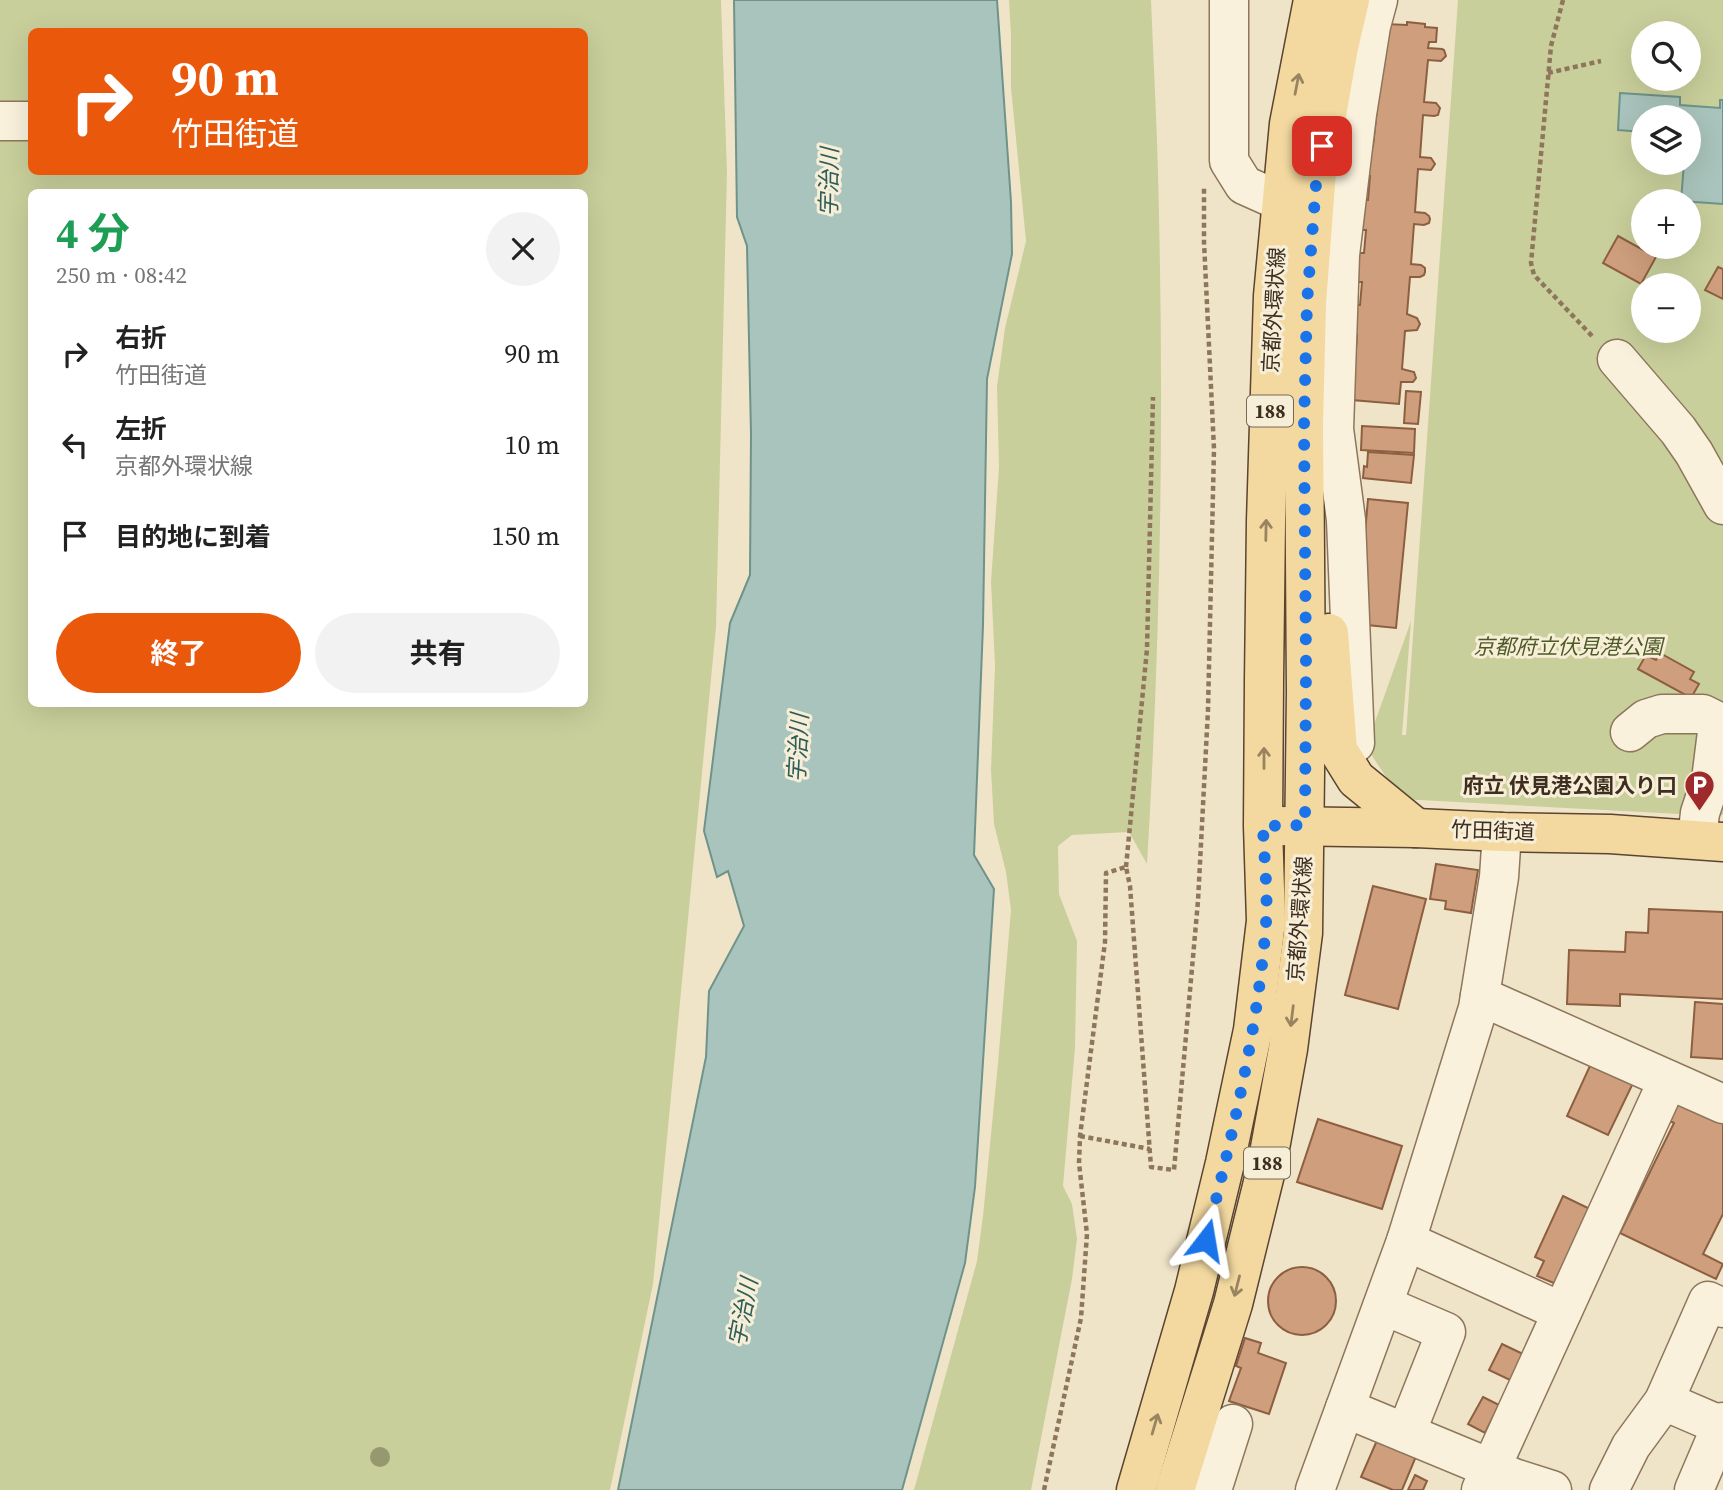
<!DOCTYPE html>
<html lang="ja">
<head>
<meta charset="utf-8">
<style>
	:root { --surface:#fff; --page:#f2f2f2; --text:#222; --muted:#767676; --accent:#ea580c }
	body { margin:0; font-family:"Source Serif 4","Noto Sans JP",serif; background:var(--page); color:var(--text); height:100vh; display:flex; flex-direction:column; font-size:26px; white-space:nowrap }
	* { box-sizing:border-box; margin:0 }
	p { font-size:23px; color:var(--muted) }
	.icon { flex:none; width:38px; height:38px; fill:none; stroke:currentColor; stroke-width:2; stroke-linecap:round; stroke-linejoin:round }
	.map { position:relative; flex:1; overflow:hidden }
	.details { position:absolute; left:28px; top:189px; width:560px; height:518px; display:flex; flex-direction:column; background:var(--surface); border-radius:10px; box-shadow:0 7px 28px #0002 }
	.details>* { flex:none }
	.banner { position:absolute; left:28px; top:28px; width:560px; height:147px; border-radius:10px; box-shadow:0 7px 28px #0002; background:#ea580c; color:#fff; overflow:hidden }
	.tools { position:absolute; left:1631px; top:21px; display:grid; gap:14px }
	.tools a { display:grid; place-items:center; width:70px; height:70px; border-radius:50%; background:var(--surface); box-shadow:0 7px 28px #0002; font-size:35px }
	.pin { position:absolute; display:grid; place-items:center; width:60px; height:60px; color:#fff; margin:-30px; border-radius:14px; box-shadow:0 4px 10px #0006 }
	.me { position:absolute; width:77px; margin:-38px; rotate:14deg; stroke-linejoin:round; filter:drop-shadow(0 0 5px #0008) }
	.turn { display:flex; align-items:center; gap:24px; height:147px; padding:0 28px; font-size:32px }
	.turn .icon { width:91px; height:91px; stroke-width:2.5 }
	.turn b { display:block; font-size:49px; line-height:60px }
	.round { display:grid; place-items:center; flex:none; width:74px; height:74px; border-radius:37px; background:var(--page) }
	.summary { display:flex; align-items:center; justify-content:space-between; height:119px; padding:0 28px }
	h1 { font-size:42px; font-weight:700; line-height:52px; color:#1e9e55 }
	.button { display:flex; gap:14px; margin-top:auto; padding:14px 28px }
	.button a { flex:1; height:80px; border-radius:42px; background:var(--accent); color:#fff; font-size:28px; font-weight:700; line-height:80px; text-align:center }
	.button a+a { background:var(--page); color:var(--text) }
	ul { padding:0; list-style:none }
	li { display:flex; align-items:center; gap:21px; height:91px; padding:0 28px }
	li div { flex:1 }
	li b { display:block; font-size:26px }
	li em { font-style:normal }
	.map>svg:first-child { display:block }
</style>
</head>
<body>
<div class="map">
<svg width="1723" height="1490" viewBox="0 0 1723 1490">
	<rect width="100%" height="100%" fill="#f0e4c8"/>
	<!-- green -->
	<g fill="#c9cf9b" fill-rule="evenodd">
		<path d="M 0,0 L 721,0 L 727,172 L 716,627 L 653,1284 L 610,1490 L 0,1490 ZM 32,32 L 584,32 L 584,172 L 32,172 ZM 32,192 L 584,192 L 584,704 L 32,704 Z"/>
		<path d="M 1009,0 L 1151,0 C 1154,72 1158,145 1159,217 C 1164,433 1160,649 1147,864 L 1129,832 L 1072,835 L 1058,846 L 1059,894 L 1077,941 L 1075,1048 L 1063,1186 L 1072,1204 L 1077,1239 L 1072,1279 L 1031,1490 L 914,1490 L 977,1261 L 983,1216 L 998,1063 L 1011,910 L 1006,872 L 994,824 L 991,770 L 995,665 L 991,582 L 999,467 L 997,387 L 1005,328 L 1026,241 L 1011,88 L 1011,35 Z"/>
		<path d="M 1458,0 L 1723,0 L 1723,815 L 1680,812 L 1679,814 L 1401,799 L 1366,747 L 1411,621 L 1402,735 L 1406,735 ZM 1643,33 L 1689,33 L 1689,79 L 1643,79 ZM 1643,117 L 1689,117 L 1689,163 L 1643,163 ZM 1643,201 L 1689,201 L 1689,247 L 1643,247 ZM 1643,285 L 1689,285 L 1689,331 L 1643,331 Z"/>
	</g>
	<!-- water -->
	<g fill="#a9c4bc" stroke="#6f938a" stroke-width="2">
		<polygon points="734,0 997,0 1011,202 1012,254 987,379 983,625 974,855 994,889 975,1187 965,1263 902,1490 618,1490 706,1057 709,991 744,926 728,871 717,877 704,831 730,623 750,575 751,434 747,246 737,217"/>
		<polygon points="1620,93 1680,97 1680,105 1720,108 1720,100 1723,100 1723,204 1681,201 1684,163 1689,163 1689,117 1643,117 1643,132 1618,130"/>
	</g>
	<!-- building -->
	<g fill="#cf9f7d" stroke="#8d5f41" stroke-width="2">
		<polygon points="1407,22 1425,24 1425,27 1437,28 1436,42 1429,42 1428,48 1442,49 1444,50 1446,56 1441,61 1428,60 1424,102 1436,103 1440,108 1438,115 1434,116 1423,115 1420,157 1431,158 1435,164 1431,170 1418,169 1415,212 1425,213 1429,216 1430,219 1429,223 1424,225 1414,224 1411,264 1421,265 1425,268 1425,272 1424,275 1420,277 1410,277 1407,314 1417,318 1420,324 1417,330 1405,331 1402,369 1414,372 1416,378 1413,382 1401,382 1399,404 1352,400 1357,335 1353,335 1355,305 1360,305 1362,282 1357,282 1358,253 1364,253 1366,230 1361,230 1363,200 1368,200 1370,176 1364,176 1367,146 1373,146 1386,24 1407,25"/>
		<polygon points="1618,236 1656,257 1641,284 1603,263"/>
		<polygon points="1718,267 1723,269 1723,299 1705,290"/>
		<polygon points="1406,391 1421,392 1418,424 1404,423"/>
		<polygon points="1362,426 1415,429 1414,453 1361,450"/>
		<polygon points="1368,452 1414,455 1411,483 1363,478 1364,466 1367,467"/>
		<polygon points="1368,499 1408,503 1396,628 1357,624"/>
		<polygon points="1660,653 1694,672 1690,679 1699,684 1691,698 1638,669 1646,655 1656,660"/>
		<polygon points="1436,864 1478,870 1471,913 1445,909 1446,901 1430,899"/>
		<polygon points="1373,886 1426,899 1398,1009 1345,995"/>
		<polygon points="1649,909 1723,912 1723,999 1620,994 1620,1006 1567,1004 1569,950 1625,952 1626,932 1648,933"/>
		<polygon points="1695,1002 1723,1004 1723,1059 1691,1057"/>
		<polygon points="1594,1057 1636,1077 1608,1135 1567,1116"/>
		<polygon points="1671,1095 1723,1121 1723,1214 1703,1254 1723,1264 1716,1279 1620,1233 1674,1123 1660,1116"/>
		<polygon points="1318,1119 1402,1146 1382,1209 1297,1182"/>
		<polygon points="1563,1196 1590,1209 1556,1284 1537,1276 1544,1261 1535,1257"/>
		<circle cx="1302" cy="1301" r="34"/>
		<polygon points="1245,1338 1261,1343 1258,1353 1286,1363 1269,1414 1229,1401 1241,1368 1236,1366"/>
		<polygon points="1502,1344 1525,1355 1512,1381 1489,1370"/>
		<polygon points="1483,1397 1499,1405 1485,1433 1468,1424"/>
		<polygon points="1378,1438 1417,1454 1402,1490 1393,1490 1361,1477"/>
		<polygon points="1415,1475 1427,1481 1423,1490 1408,1490"/>
	</g>
	<g fill="none" stroke-linecap="round" stroke-linejoin="round">
		<defs>
			<g id="minor">
				<polyline points="1229,0 1229,161 1244,185 1282,202"/>
				<polyline points="0,121 32,121"/>
				<polyline points="1617,359 1678,430 1694,453 1723,505"/>
				<polyline points="1630,732 1646,719 1662,714 1703,714 1713,719 1717,732 1711,780 1700,813 1697,839"/>
				<polyline points="1355,743 1346,520 1334,429 1340,255 1357,114 1371,26 1378,0"/>
				<polyline points="1480,996 1723,1104"/>
				<polyline points="1406,1241 1562,1312"/>
				<polyline points="1383,1305 1446,1332 1406,1433"/>
				<polyline points="1664,1401 1722,1426"/>
				<polyline points="1345,1408 1514,1478 1552,1490"/>
				<polyline points="1212,1490 1233,1424"/>
				<polyline points="1315,1490 1406,1241 1478,1008 1499,877 1502,832"/>
				<polyline points="1481,1490 1668,1080"/>
				<polyline points="1609,1490 1631,1446 1664,1401 1708,1301 1723,1308"/>
				<polyline points="1694,1490 1723,1422"/>
			</g>
			<g id="major">
				<polyline points="1329,633 1338,750 1356,779 1416,828"/>
				<polyline points="1279,826 1416,828 1502,832 1610,834 1723,842"/>
				<polyline points="1136,1490 1194,1291 1225,1163 1253,1030 1266,921 1263,826 1264,681 1266,521 1273,296 1289,124 1313,0"/>
				<polyline points="1175,1490 1233,1304 1266,1170 1288,1049 1303,933 1306,692 1304,425 1307,303 1317,171 1339,47 1350,0"/>
			</g>
		</defs>
		<!-- minor casing -->
		<use href="#minor" stroke="#8d765c" stroke-width="41"/>
		<!-- major casing -->
		<use href="#major" stroke="#5b4430" stroke-width="41"/>
		<!-- path -->
		<g stroke="#8d765c" stroke-width="4.5" stroke-dasharray="5 3.5" stroke-linecap="butt">
			<polyline points="1563,0 1551,46 1531,263 1534,275 1593,337"/>
			<polyline points="1548,73 1601,61"/>
			<polyline points="1126,867 1147,649 1153,397"/>
			<polyline points="1080,1136 1150,1149"/>
			<polyline points="1044,1490 1081,1318 1087,1234 1079,1163 1080,1136 1105,942 1106,873 1126,867 1130,886 1151,1167 1174,1170 1198,901 1208,710 1214,449 1204,242 1204,188"/>
		</g>
		<!-- minor -->
		<use href="#minor" stroke="#faf1dc" stroke-width="38"/>
		<!-- major -->
		<use href="#major" stroke="#f3d9a0" stroke-width="38"/>
	</g>
	<!-- trees -->
	<circle fill="#96986f" cx="380" cy="1457" r="10"/>
	<!-- one-way arrows -->
	<defs><path id="oneway-shaft" d="M-6 0H5M1.5-3L5.5 0L1.5 3" fill="none" stroke-width="1.6" stroke-linecap="round" stroke-linejoin="round" transform="scale(1.75)"/></defs>
	<g stroke="#988460">
		<use href="#oneway-shaft" transform="translate(1297 84) rotate(-79)"/>
		<use href="#oneway-shaft" transform="translate(1266 530) rotate(-89)"/>
		<use href="#oneway-shaft" transform="translate(1264 758) rotate(-90)"/>
		<use href="#oneway-shaft" transform="translate(1292 1016) rotate(97)"/>
		<use href="#oneway-shaft" transform="translate(1237 1286) rotate(104)"/>
		<use href="#oneway-shaft" transform="translate(1155 1424) rotate(-74)"/>
	</g>
	<g fill="none" stroke-linecap="round" stroke-linejoin="round">
		<!-- route -->
		<path stroke="#1a73e8" stroke-width="12" stroke-dasharray="0 21.6" d="M 1206,1240 C 1232,1136 1258,1030 1266,923 C 1268,891 1264,858 1263,826 L 1305,825 L 1306,665 L 1304,425 L 1307,303 L 1317,171 L 1322,146"/>
	</g>
	<!-- icons -->
	<defs>
		<symbol id="parking-pin" viewBox="-11 -11 22 30"><path d="M0 17L-7.5 6A9.5 9.5 0 1 1 7.5 6Z" fill="#9e2a2b" stroke="#f7eed8"/><path d="M-3.5-5.5H1a3.5 3.5 0 0 1 0 7H-1V5.5H-3.5ZM-1-3.4V-.6H.8a1.4 1.4 0 0 0 0-2.8Z" fill="#fff"/></symbol>
	</defs>
	<g fill-rule="evenodd">
		<use href="#parking-pin" x="1682" y="768" width="35" height="47"/>
	</g>
	<g text-anchor="middle" stroke-width="6" stroke-linejoin="round" paint-order="stroke">
		<!-- shield labels -->
		<g fill="#f7eed8" stroke="#756857" stroke-width="2">
			<rect x="1247" y="395.5" width="46" height="31" rx="5"/>
			<rect x="1244" y="1147.5" width="46" height="31" rx="5"/>
		</g>
		<g font-size="19" font-weight="bold" fill="#3d2e20">
			<text x="1270" y="418">188</text>
			<text x="1267" y="1170">188</text>
		</g>
		<!-- street labels -->
		<g font-size="21" fill="#3d2e20" stroke="#f7eed8">
			<text transform="translate(1274 310) rotate(-87)" y="7">京都外環状線</text>
			<text transform="translate(1493 831) rotate(2)" y="7">竹田街道</text>
			<text transform="translate(1300 919) rotate(-86)" y="7">京都外環状線</text>
		</g>
		<!-- park labels -->
		<g font-size="21" font-style="italic" fill="#4d5a26" stroke="#f7eed8">
			<text x="1568" y="654">京都府立伏見港公園</text>
		</g>
		<!-- poi labels -->
		<g font-size="21" font-weight="bold" fill="#3d2e20" stroke="#f7eed8" text-anchor="end">
			<text x="1677" y="793">府立 伏見港公園入り口</text>
		</g>
		<!-- water labels -->
		<g font-size="23" font-style="italic" fill="#2f5d5a" stroke="#f7eed8">
			<text transform="translate(829 182) rotate(-89)" y="8">宇治川</text>
			<text transform="translate(798 748) rotate(-87)" y="8">宇治川</text>
			<text transform="translate(743 1312) rotate(-79)" y="8">宇治川</text>
		</g>
	</g>
</svg>
<div class="tools">
<a><svg class="icon" aria-label="search" viewBox="0 0 24 24"><circle cx="10" cy="10" r="6"/><path d="M15 15l6 6"/></svg></a>
<a><svg class="icon" aria-label="layers" viewBox="0 0 24 24"><path d="M12 4l9 5-9 5-9-5zM3 14l9 5 9-5"/></svg></a>
<a>+</a>
<a>−</a>
</div>
<div class="pin" style="left:1322px;top:146px;background:#d93025"><svg class="icon" aria-label="arrive" viewBox="0 0 24 24"><path d="M6 21V4h12l-3 4 3 4H6"/></svg></div>
<svg class="me" style="left:1206px;top:1240px" viewBox="-20 -20 40 40"><path d="M0-17L14 15 0 8-14 15z" fill="#1a73e8" stroke="#fff" stroke-width="4"/></svg>
<div class="banner">
<div class="turn"><svg class="icon" aria-label="right" viewBox="0 0 24 24"><path d="M7 20v-9h11M14 6l5 5-5 5"/></svg><div><b>90 m</b>竹田街道</div></div>
</div>
<section class="details">
<div class="summary"><div><h1>4 分</h1><p>250 m · 08:42</p></div><a class="round"><svg class="icon" aria-label="close" viewBox="0 0 24 24"><path d="M6 6l12 12M18 6L6 18"/></svg></a></div>
<ul>
<li><svg class="icon" aria-label="right" viewBox="0 0 24 24"><path d="M7 20v-9h11M14 6l5 5-5 5"/></svg><div><b>右折</b><p>竹田街道</p></div><em>90 m</em></li>
<li><svg class="icon" aria-label="left" viewBox="0 0 24 24"><path d="M17 20v-9H6M10 6l-5 5 5 5"/></svg><div><b>左折</b><p>京都外環状線</p></div><em>10 m</em></li>
<li><svg class="icon" aria-label="arrive" viewBox="0 0 24 24"><path d="M6 21V4h12l-3 4 3 4H6"/></svg><div><b>目的地に到着</b></div><em>150 m</em></li>
</ul>
<div class="button"><a>終了</a><a>共有</a></div>
</section>
</div>
</body>
</html>
